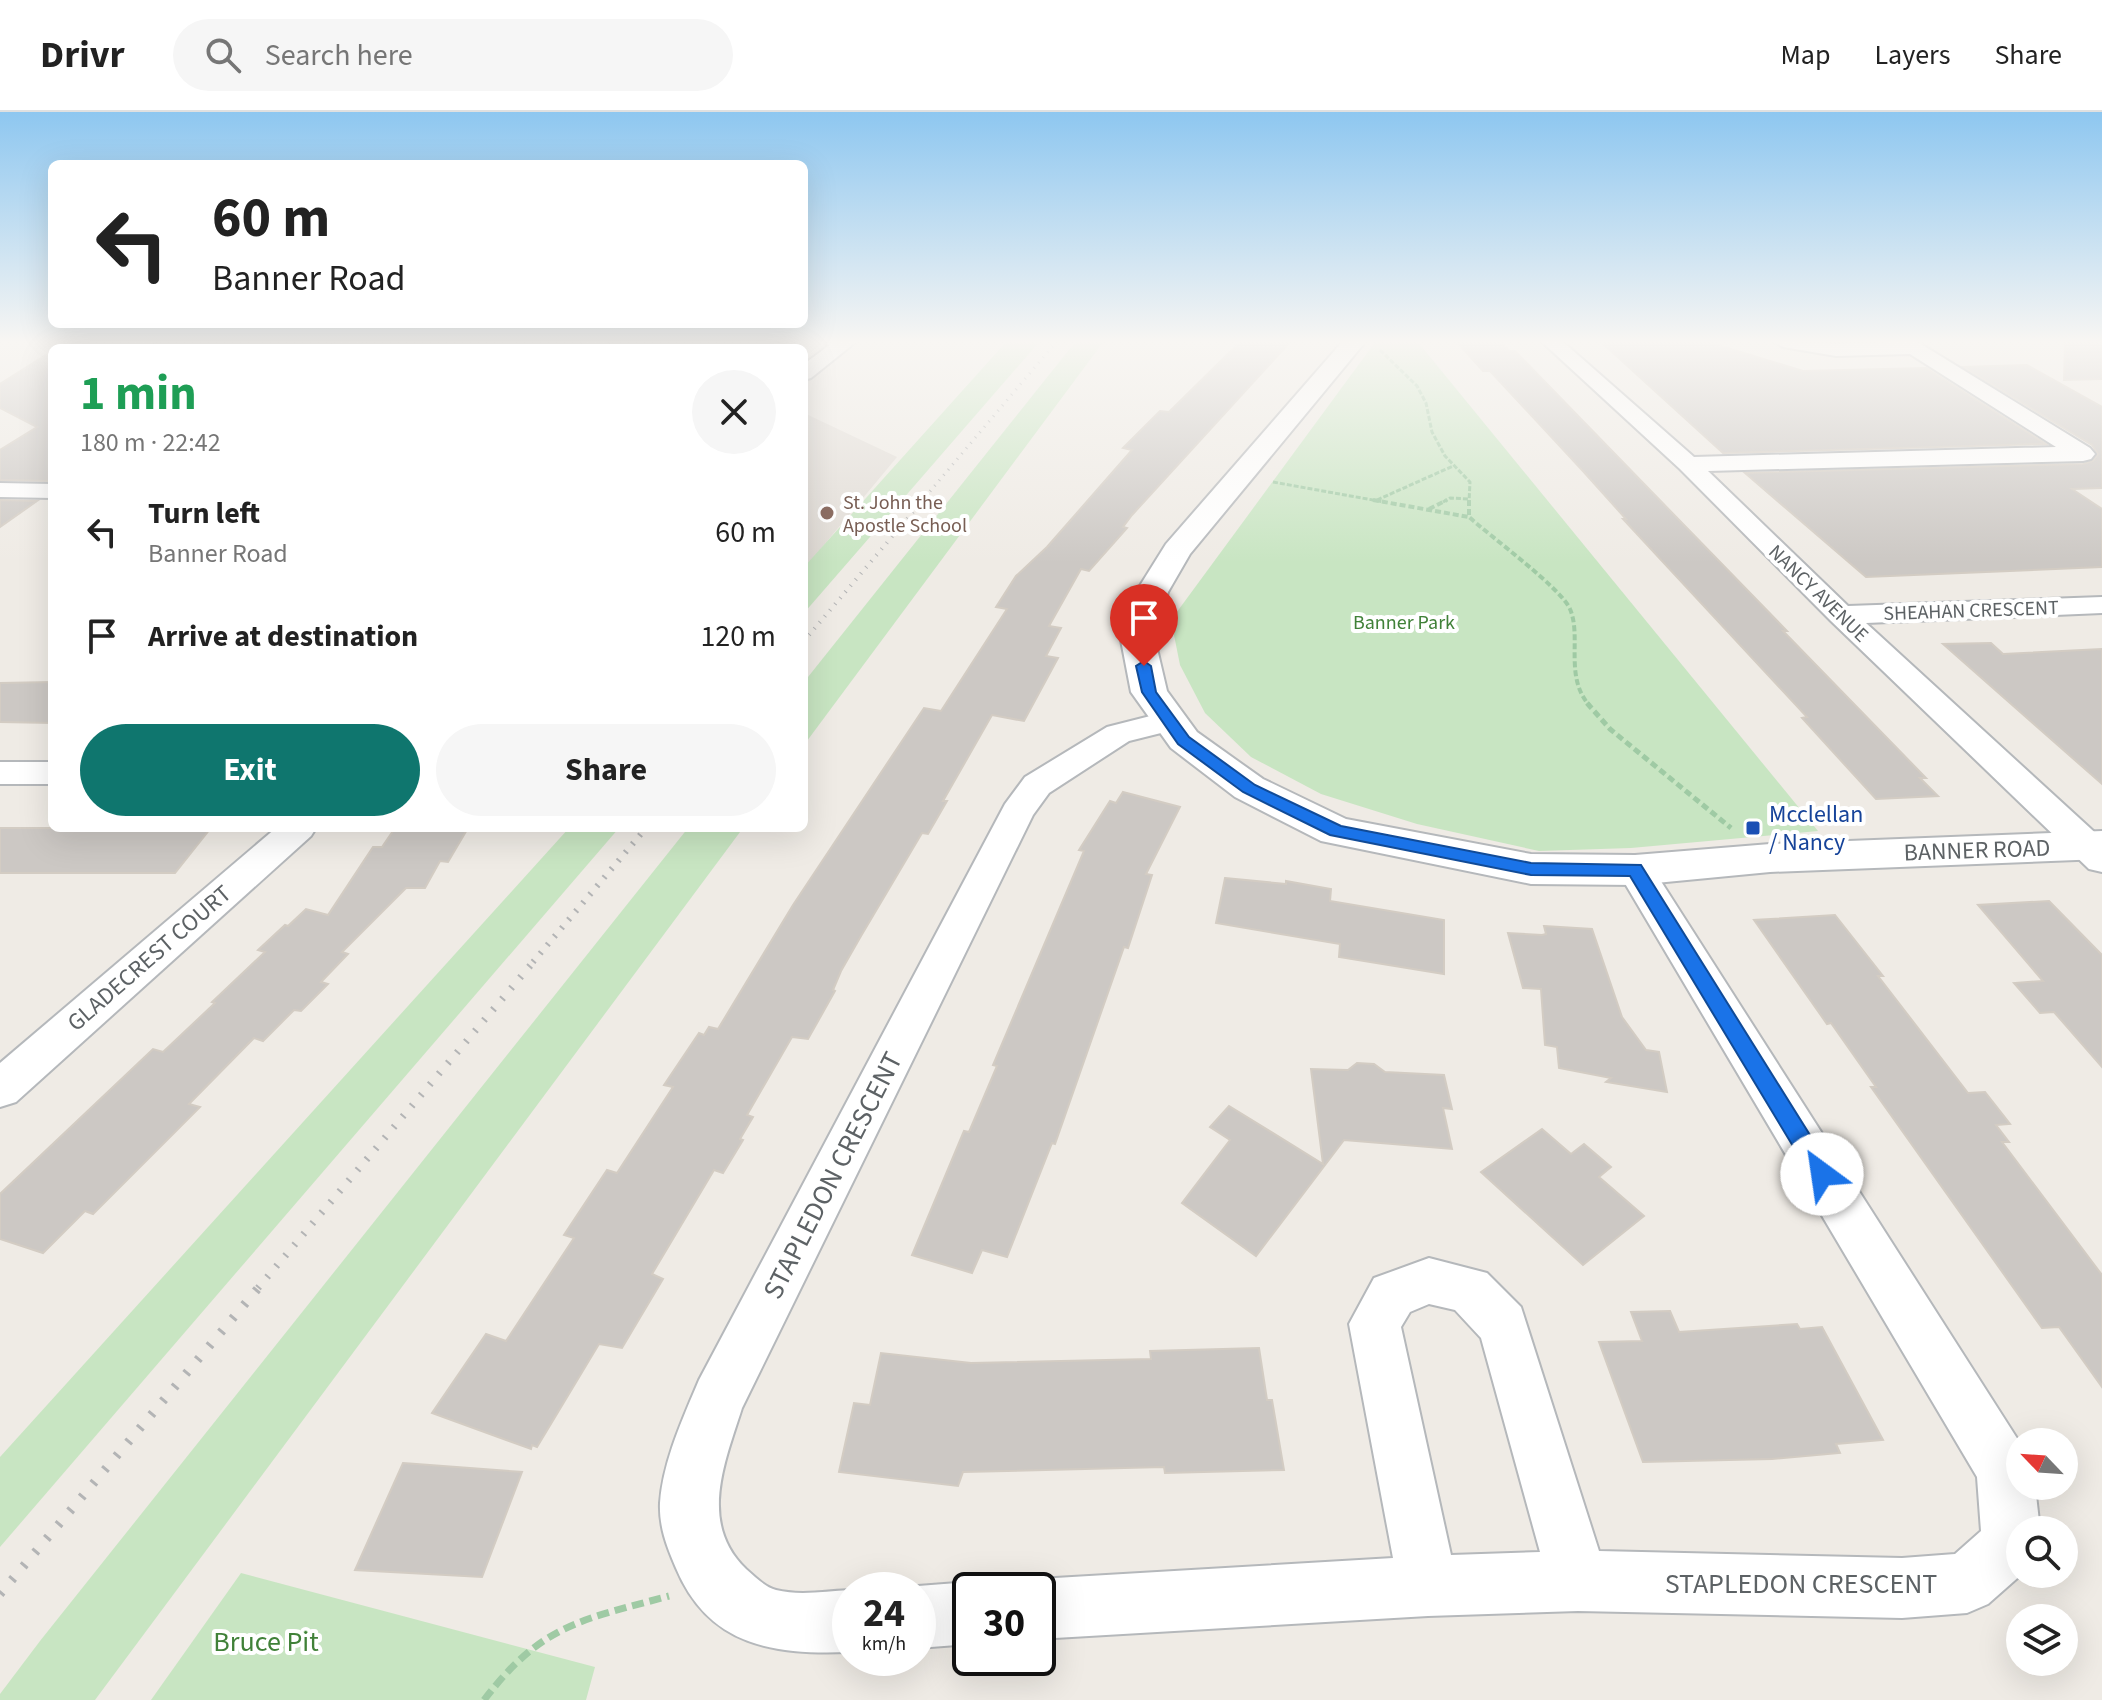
<!DOCTYPE html>
<html lang="en">
<head>
<meta charset="utf-8">
<style>
	:root { --surface:#fff; --page:#f6f6f6; --text:#222; --muted:#767676; --line:#e0e0e0; --accent:#0f766e }
	body { margin:0; font-family:"Source Sans 3",sans-serif; background:var(--page); color:var(--text); height:100vh; display:flex; flex-direction:column; font-size:30px; white-space:nowrap }
	* { box-sizing:border-box; margin:0 }
	p { font-size:26px; color:var(--muted) }
	.icon { flex:none; width:44px; height:44px; fill:none; stroke:currentColor; stroke-width:2; stroke-linecap:round; stroke-linejoin:round }
	.map { position:relative; flex:1; overflow:hidden }
	.drawer { position:absolute; left:48px; top:232px; width:760px; height:488px; display:flex; flex-direction:column; background:var(--surface); border-radius:12px; box-shadow:0 8px 32px #0002 }
	.drawer>* { flex:none }
	.banner { position:absolute; left:48px; top:48px; width:760px; height:168px; border-radius:12px; box-shadow:0 8px 32px #0002; background:#fff; color:var(--text); overflow:hidden }
	.needle { width:52px; rotate:295deg }
	.tools { position:absolute; left:2006px; top:1316px; display:grid; gap:16px }
	.tools a { display:grid; place-items:center; width:72px; height:72px; border-radius:50%; background:var(--surface); box-shadow:0 8px 32px #0002; font-size:40px }
	.speed { position:absolute; left:832px; top:1460px; display:flex; gap:16px; font-size:40px; font-weight:700; text-align:center }
	.speed>* { display:grid; place-content:center; width:104px; height:104px; border-radius:50%; background:var(--surface); box-shadow:0 8px 32px #0002; line-height:1 }
	.speed small { font-size:20px; font-weight:400 }
	.speed .limit { border:4px solid #111; border-radius:12px; background:#fff; color:#111 }
	.pin { position:absolute; display:grid; place-items:center; width:68px; height:68px; color:#fff; margin:-82px -34px; border-radius:50% 50% 50% 0; rotate:-45deg; box-shadow:0 0 8px #0007 }
	.pin .icon { rotate:45deg }
	.me { position:absolute; width:88px; margin:-44px; rotate:329deg; stroke-linejoin:round; filter:drop-shadow(0 0 6px #0008) }
	.turn { display:flex; align-items:center; gap:28px; height:168px; padding:0 32px; font-size:36px }
	.turn .icon { width:104px; height:104px; stroke-width:2.5 }
	.turn b { display:block; font-size:56px; line-height:68px }
	.round { display:grid; place-items:center; flex:none; width:84px; height:84px; border-radius:42px; background:var(--page) }
	.head { display:flex; align-items:center; justify-content:space-between; height:136px; padding:0 32px }
	h1 { font-size:48px; font-weight:700; line-height:60px; color:#1e9e55 }
	.cta { display:flex; gap:16px; margin-top:auto; padding:16px 32px }
	.cta a { flex:1; height:92px; border-radius:48px; background:var(--accent); color:#fff; font-size:32px; font-weight:700; line-height:92px; text-align:center }
	.cta a+a { background:var(--page); color:var(--text) }
	ul { padding:0; list-style:none }
	li { display:flex; align-items:center; gap:24px; height:104px; padding:0 32px }
	li div { flex:1 }
	li b { display:block; font-size:30px }
	li em { font-style:normal }
	header { display:flex; align-items:center; gap:48px; box-sizing:border-box; height:112px; padding:0 40px; background:var(--surface); border-bottom:2px solid var(--line) }
	header strong { font-size:38px }
	nav { display:flex; gap:44px; margin-inline-start:auto; font-size:28px }
	.search { width:560px; height:72px; background:var(--page); display:flex; align-items:center; gap:20px; box-sizing:border-box; padding:0 28px; border-radius:44px; color:var(--muted); font-size:30px }
	.map>svg:first-child { display:block }
</style>
</head>
<body>
<header>
<strong>Drivr</strong>
<div class="search"><svg class="icon" aria-label="search" viewBox="0 0 24 24"><circle cx="10" cy="10" r="6"/><path d="M15 15l6 6"/></svg>Search here</div>
<nav><a>Map</a><a>Layers</a><a>Share</a></nav>
</header>
<div class="map">
<svg width="2102" height="1588" viewBox="0 0 2102 1588">
	<rect width="100%" height="100%" fill="#efebe5"/>
	<!-- education -->
	<polygon fill="#e1dcd6" points="804,301 897,345 804,457"/>
	<!-- green -->
	<g fill="#c8e5c2">
		<polygon points="1007,229 1040,229 804,501 804,455"/>
		<polygon points="1076,229 1104,229 804,633 804,570"/>
		<polygon points="1376,229 1417,229 1818,719 1631,736 1539,739 1417,712 1321,682 1251,645 1205,601 1180,553 1171,508"/>
		<polygon points="569,716 619,716 0,1435 0,1345"/>
		<polygon points="688,716 743,716 95,1588 0,1588 0,1582 40,1529"/>
		<polygon points="241,1461 595,1555 586,1588 151,1588"/>
	</g>
	<!-- building -->
	<g fill="#ccc8c4" stroke="#d3ccc3" stroke-width="2">
		<polygon points="1241,229 1291,229 1132,403 1123,415 1127,416 1089,459 1081,457 1049,514 1061,516 1046,544 1058,546 1024,609 992,603 943,689 947,689 928,722 922,721 861,824 841,859 833,878 835,879 808,927 792,925 747,1003 753,1005 740,1027 743,1028 723,1061 714,1058 652,1162 663,1167 622,1236 599,1232 537,1335 532,1333 531,1337 432,1301 486,1222 506,1229 574,1126 564,1123 607,1058 617,1061 673,975 664,973 699,921 704,923 709,915 718,917 793,793 924,596 941,599 1007,497 996,495 1016,464 1047,435 1132,338 1123,336 1160,299 1169,300"/>
		<polygon points="1456,229 1499,229 1509,239 1515,239 1787,519 1783,519 1926,666 1920,666 1938,684 1876,687 1802,606 1807,605 1623,407 1626,407 1582,358 1490,259 1483,259"/>
		<polygon points="1600,229 1705,229 1803,259 1926,256 2046,332 1723,341"/>
		<polygon points="2065,229 2102,231 2102,267 2064,268"/>
		<polygon points="52,239 52,369 0,368 0,338 37,315 0,296 0,272"/>
		<polygon points="2027,253 2102,295 2102,376 2072,377 2102,397 2102,455 1866,465 1745,361 2083,352 2093,349 2098,342 2092,333 1963,255"/>
		<polygon points="0,388 37,389 0,415"/>
		<polygon points="1991,531 2003,542 2102,537 2102,672 1943,532"/>
		<polygon points="52,570 52,611 0,610 0,571"/>
		<polygon points="1123,680 1180,695 1146,762 1152,763 1128,836 1124,835 1055,1032 1052,1031 1007,1145 982,1138 972,1161 912,1143 964,1019 969,1020 997,954 993,953 1084,739 1079,738 1110,689 1116,691"/>
		<polygon points="0,716 76,716 210,717 175,761 0,761"/>
		<polygon points="395,716 468,716 448,750 440,749 425,776 406,776 342,840 348,842 321,870 328,872 301,899 294,898 263,929 254,926 189,992 200,995 93,1102 85,1099 43,1141 0,1127 0,1082 153,937 163,940 215,891 212,890 265,840 258,838 285,813 288,814 306,797 328,803 373,735 382,735"/>
		<polygon points="1225,766 1286,772 1286,769 1331,777 1330,789 1444,808 1444,862 1339,845 1340,832 1216,811"/>
		<polygon points="2049,789 2102,843 2102,955 2054,900 2040,901 2014,871 2043,869 1978,793"/>
		<polygon points="1835,803 1883,864 1878,864 1968,981 1985,980 2010,1012 1996,1013 2009,1030 2002,1030 2102,1163 2102,1275 2059,1215 2042,1216 1871,975 1876,975 1831,911 1827,912 1754,808"/>
		<polygon points="1544,814 1592,817 1622,905 1646,938 1659,940 1667,980 1606,970 1611,966 1559,956 1557,935 1545,933 1541,877 1523,876 1508,821 1542,823 1546,822"/>
		<polygon points="1357,951 1374,952 1385,960 1444,963 1452,997 1443,996 1452,1037 1344,1028 1256,1144 1182,1091 1230,1028 1210,1015 1229,994 1323,1052 1311,957 1348,958"/>
		<polygon points="1542,1017 1571,1042 1584,1032 1611,1055 1599,1065 1644,1104 1583,1153 1481,1060"/>
		<polygon points="1670,1199 1679,1220 1797,1212 1800,1217 1822,1215 1883,1328 1836,1332 1840,1341 1772,1347 1643,1350 1599,1230 1642,1229 1631,1200"/>
		<polygon points="1259,1236 1267,1288 1272,1288 1284,1358 1165,1361 1164,1355 963,1360 958,1374 839,1360 854,1291 870,1293 881,1241 971,1251 1151,1247 1150,1239"/>
		<polygon points="403,1351 522,1360 482,1465 355,1458"/>
	</g>
	<g fill="none" stroke-linecap="round" stroke-linejoin="round">
		<defs>
			<g id="minor">
				<polygon points="132,229 155,229 147,236 124,236"/>
				<polygon points="338,229 363,229 354,236 328,236"/>
				<polygon points="586,229 610,229 602,236 578,236"/>
				<polygon points="835,229 857,229 811,266 804,268 804,252"/>
				<polygon points="1541,229 1562,229 1694,345 2056,335 1910,242 1836,244 1783,235 1773,229 1836,232 1916,229 2090,336 2095,342 2091,347 2083,349 1708,359 1848,494 2102,485 2102,501 1866,511 2102,727 2102,760 2089,757 1831,509 1680,357"/>
				<polygon points="0,371 52,372 52,386 0,385"/>
				<path d="M 1170,599 L 1181,602 L 1186,609 L 1181,616 L 1129,629 L 1049,681 L 1033,703 L 742,1296 C 725,1350 698,1411 746,1457 C 755,1465 765,1475 776,1478 C 800,1484 826,1479 850,1478 L 850,1540 C 775,1543 709,1535 676,1456 C 667,1435 659,1415 660,1391 C 663,1349 683,1306 699,1268 L 1005,692 L 1025,665 L 1107,615 Z"/>
				<rect x="0" y="650" width="52" height="22"/>
				<polygon points="276,716 316,716 311,724 16,990 0,995 0,951"/>
				<path d="M 1635,745 L 1648,749 L 2020,1331 L 2020,1374 L 2035,1374 L 2040,1418 L 2020,1418 L 2022,1462 L 1988,1492 L 1967,1501 L 1902,1506 L 1578,1499 L 1428,1504 L 1038,1527 L 1038,1478 L 1015,1478 L 1038,1467 L 1393,1446 L 1349,1212 L 1374,1166 L 1429,1146 L 1487,1161 L 1521,1195 L 1599,1439 L 1902,1446 L 1955,1442 L 1981,1419 L 1977,1365 L 1617,758 L 1622,749 ZM 1429,1192 L 1455,1198 L 1481,1226 L 1540,1440 L 1451,1443 L 1401,1215 L 1410,1200 Z"/>
				<polygon points="970,1470 988,1478 970,1478 970,1532 918,1536 918,1478 909,1478 918,1474"/>
			</g>
			<polygon id="tertiary" points="1343,229 1366,229 1190,442 1168,480 1155,528 1167,579 1197,620 1263,667 1346,707 1531,742 1635,743 1770,732 2102,719 2102,747 1770,760 1635,773 1531,772 1321,729 1235,685 1171,636 1131,580 1121,528 1136,480 1166,432"/>
		</defs>
		<!-- minor casing -->
		<use href="#minor" stroke="#b5b8bb" stroke-width="4"/>
		<!-- tertiary casing -->
		<use href="#tertiary" stroke="#b5b8bb" stroke-width="4"/>
		<!-- path-far3 -->
		<g stroke="#9fcaa4" stroke-width="3" stroke-dasharray="5 2" stroke-linecap="butt">
			<polyline points="1380,238 1417,274 1426,291 1432,320 1445,344 1470,370 1469,390"/>
			<polyline points="1273,370 1384,390"/>
			<polyline points="1377,388 1453,354"/>
			<polyline points="1443,390 1450,386 1469,387"/>
		</g>
		<!-- path-far2 -->
		<g stroke="#9fcaa4" stroke-width="4" stroke-dasharray="6 3" stroke-linecap="butt">
			<polyline points="1373,388 1469,405"/>
			<path d="M 1469,388 L 1469,405 C 1490,424 1562,477 1570,497 C 1582,525 1564,564 1589,593"/>
			<polyline points="1429,397 1447,388"/>
		</g>
		<!-- path-far1 -->
		<polyline stroke="#9fcaa4" stroke-width="5" stroke-dasharray="7 4" stroke-linecap="butt" points="1587,591 1610,617 1731,716"/>
		<!-- path -->
		<path stroke="#9fcaa4" stroke-width="7" stroke-dasharray="12 6" stroke-linecap="butt" d="M 484,1588 C 542,1512 581,1508 669,1484"/>
		<!-- minor -->
		<use href="#minor" fill="#fff" fill-rule="evenodd"/>
		<!-- tertiary -->
		<use href="#tertiary" fill="#fff" fill-rule="evenodd"/>
		<!-- rail-far4 -->
		<polyline stroke="#b3b4b5" stroke-width="3" stroke-dasharray="1 6" stroke-linecap="butt" points="921,390 1057,229"/>
		<!-- rail-far3 -->
		<polyline stroke="#b3b4b5" stroke-width="4" stroke-dasharray="1 7" stroke-linecap="butt" points="804,529 923,388"/>
		<!-- rail-far2 -->
		<polyline stroke="#b3b4b5" stroke-width="6" stroke-dasharray="2 9" stroke-linecap="butt" points="533,850 646,716"/>
		<!-- rail-far1 -->
		<polyline stroke="#b3b4b5" stroke-width="7" stroke-dasharray="2 12" stroke-linecap="butt" points="258,1176 535,848"/>
		<!-- rail -->
		<polyline stroke="#b3b4b5" stroke-width="9" stroke-dasharray="3 15" stroke-linecap="butt" points="0,1482 260,1174"/>
	</g>
	<!-- sky -->
	<linearGradient id="sky" x2="0" y2="1"><stop stop-color="#8ec7f0"/><stop offset="0.51" stop-color="#f8f6f3"/><stop offset="1" stop-color="#f8f6f3" stop-opacity="0"/></linearGradient>
	<rect width="2102" height="451" fill="url(#sky)"/>
	<!-- route -->
	<polygon fill="#1a73e8" stroke="#114b97" stroke-width="2" points="1144,549 1151,554 1156,580 1189,625 1255,673 1341,714 1531,751 1641,753 1830,1055 1833,1062 1830,1069 1822,1072 1814,1069 1630,764 1531,763 1330,723 1243,680 1178,632 1142,580 1136,554"/>
	<!-- markers -->
	<circle fill="#8d6e63" stroke="#fff" stroke-width="3" cx="827" cy="401" r="8"/>
	<rect fill="#1a4fb4" stroke="#fff" stroke-width="3" x="1745" y="708" width="16" height="16" rx="4"/>
	<g text-anchor="middle" stroke-width="8" stroke-linejoin="round" paint-order="stroke">
		<!-- far-education labels -->
		<g font-size="20" fill="#785e54" stroke="#fff" text-anchor="start">
			<text x="843" y="397">St. John the<tspan x="843" dy="23">Apostle School</tspan></text>
		</g>
		<!-- far-street labels -->
		<g font-size="20" fill="#5d6265" stroke="#fff">
			<text transform="translate(1819 481) rotate(44)" y="7">NANCY AVENUE</text>
			<text transform="translate(1971 498) rotate(-2)" y="7">SHEAHAN CRESCENT</text>
		</g>
		<!-- far-park labels -->
		<g font-size="20" fill="#408138" stroke="#fff">
			<text x="1404" y="517">Banner Park</text>
		</g>
		<!-- transit labels -->
		<g font-size="24" fill="#164399" stroke="#fff" text-anchor="start">
			<text x="1769" y="710">Mcclellan<tspan x="1769" dy="28">/ Nancy</tspan></text>
		</g>
		<!-- street labels -->
		<g font-size="24" fill="#5d6265" stroke="#fff">
			<text transform="translate(1977 738) rotate(-2)" y="8">BANNER ROAD</text>
			<text transform="translate(149 846) rotate(-41)" y="8">GLADECREST COURT</text>
		</g>
		<!-- near-street labels -->
		<g font-size="28" fill="#5d6265" stroke="#fff">
			<text transform="translate(832 1063) rotate(-63)" y="10">STAPLEDON CRESCENT</text>
			<text x="1801" y="1481">STAPLEDON CRESCENT</text>
		</g>
		<!-- near-park labels -->
		<g font-size="28" fill="#408138" stroke="#fff">
			<text x="266" y="1539">Bruce Pit</text>
		</g>
	</g>
</svg>
<div class="tools">
<a><svg class="needle" viewBox="-14 -14 28 28"><path d="M0-13l5 13h-10z" fill="#e53935"/><path d="M0 13l5-13h-10z" fill="#767676"/></svg></a>
<a><svg class="icon" aria-label="search" viewBox="0 0 24 24"><circle cx="10" cy="10" r="6"/><path d="M15 15l6 6"/></svg></a>
<a><svg class="icon" aria-label="layers" viewBox="0 0 24 24"><path d="M12 4l9 5-9 5-9-5zM3 14l9 5 9-5"/></svg></a>
</div>
<div class="speed"><div>24<small>km/h</small></div><div class="limit">30</div></div>
<div class="pin" style="left:1144px;top:554px;background:#d93025"><svg class="icon" aria-label="arrive" viewBox="0 0 24 24"><path d="M6 21V4h12l-3 4 3 4H6"/></svg></div>
<svg class="me" style="left:1822px;top:1062px" viewBox="-20 -20 40 40"><circle r="19" fill="#fff"/><path d="M0-13L10 11 0 6-10 11z" fill="#1a73e8"/></svg>
<div class="banner">
<div class="turn"><svg class="icon" aria-label="left" viewBox="0 0 24 24"><path d="M17 20v-9H6M10 6l-5 5 5 5"/></svg><div><b>60 m</b>Banner Road</div></div>
</div>
<section class="drawer">
<div class="head"><div><h1>1 min</h1><p>180 m · 22:42</p></div><a class="round"><svg class="icon" aria-label="close" viewBox="0 0 24 24"><path d="M6 6l12 12M18 6L6 18"/></svg></a></div>
<ul>
<li><svg class="icon" aria-label="left" viewBox="0 0 24 24"><path d="M17 20v-9H6M10 6l-5 5 5 5"/></svg><div><b>Turn left</b><p>Banner Road</p></div><em>60 m</em></li>
<li><svg class="icon" aria-label="arrive" viewBox="0 0 24 24"><path d="M6 21V4h12l-3 4 3 4H6"/></svg><div><b>Arrive at destination</b></div><em>120 m</em></li>
</ul>
<div class="cta"><a>Exit</a><a>Share</a></div>
</section>
</div>
</body>
</html>
